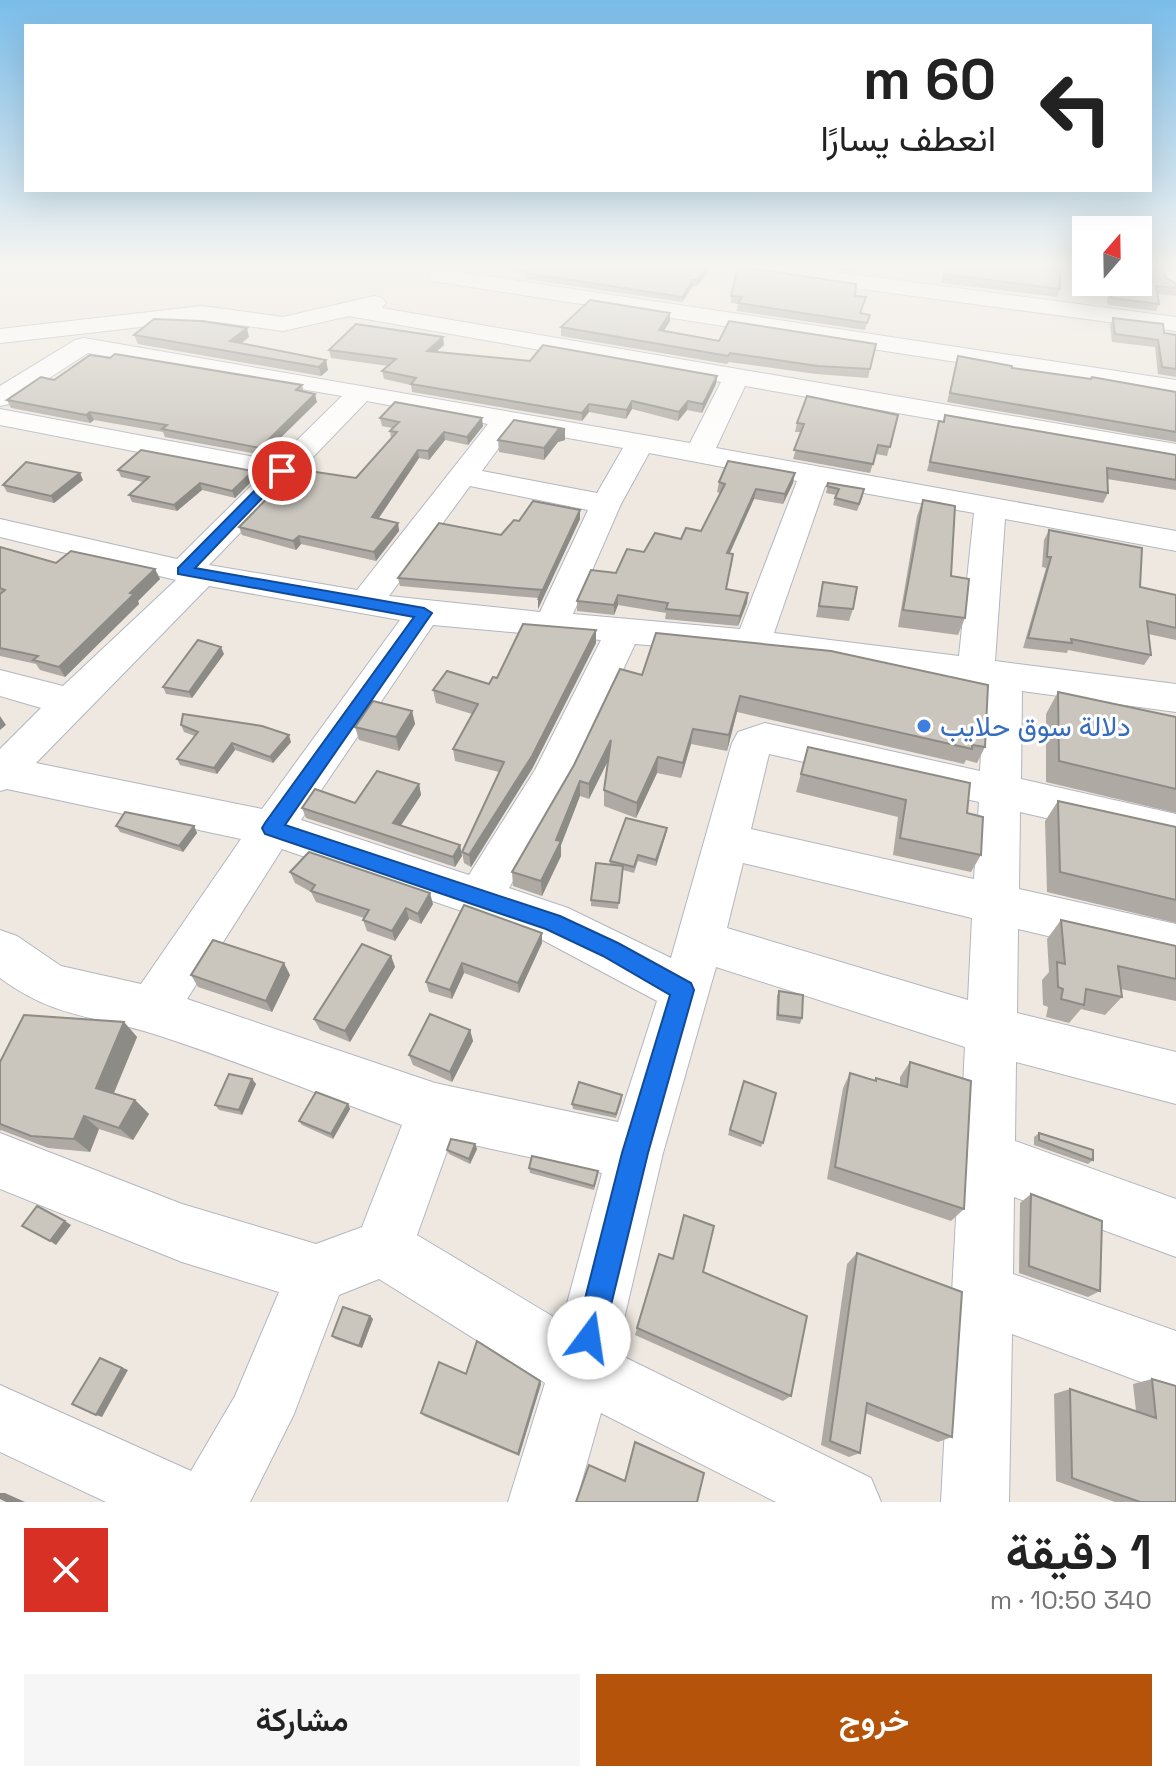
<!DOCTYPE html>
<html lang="ar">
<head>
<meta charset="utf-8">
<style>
	:root { --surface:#fff; --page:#f6f6f6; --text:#222; --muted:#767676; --accent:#b45309 }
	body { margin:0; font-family:"Space Grotesk",Vazirmatn,sans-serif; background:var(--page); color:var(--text); direction:rtl; height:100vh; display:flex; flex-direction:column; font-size:30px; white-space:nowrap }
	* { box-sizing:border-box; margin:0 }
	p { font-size:26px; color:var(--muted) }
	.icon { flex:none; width:44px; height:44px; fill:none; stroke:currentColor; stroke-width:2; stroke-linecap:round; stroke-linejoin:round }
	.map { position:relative; height:1502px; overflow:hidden; direction:ltr }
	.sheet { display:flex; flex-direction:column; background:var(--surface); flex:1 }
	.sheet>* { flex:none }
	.banner { position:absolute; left:24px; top:24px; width:1128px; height:168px; border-radius:0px; box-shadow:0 8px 32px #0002; direction:rtl; background:#fff; color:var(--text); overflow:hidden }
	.needle { width:52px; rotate:20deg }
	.tools { position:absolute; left:1072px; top:216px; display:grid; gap:16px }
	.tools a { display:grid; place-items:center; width:80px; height:80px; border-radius:0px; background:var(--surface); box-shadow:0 8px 32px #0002; font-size:40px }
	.pin { position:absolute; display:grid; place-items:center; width:68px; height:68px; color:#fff; margin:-34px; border:4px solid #fff; border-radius:50%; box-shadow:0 2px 8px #0007 }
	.me { position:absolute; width:88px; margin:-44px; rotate:14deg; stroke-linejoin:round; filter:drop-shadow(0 0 6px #0008) }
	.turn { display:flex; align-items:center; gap:28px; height:168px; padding:0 24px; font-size:36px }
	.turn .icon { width:104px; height:104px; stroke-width:2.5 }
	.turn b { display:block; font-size:56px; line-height:68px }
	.round { display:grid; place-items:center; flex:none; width:84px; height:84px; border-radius:0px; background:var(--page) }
	.headline { display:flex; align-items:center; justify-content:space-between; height:136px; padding:0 24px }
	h1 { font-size:48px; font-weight:600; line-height:60px }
	.primary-button { display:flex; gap:16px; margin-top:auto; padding:16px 24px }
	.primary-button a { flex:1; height:92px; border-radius:0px; background:var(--accent); color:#fff; font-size:32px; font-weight:600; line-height:92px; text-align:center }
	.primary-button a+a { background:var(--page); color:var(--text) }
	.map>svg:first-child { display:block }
</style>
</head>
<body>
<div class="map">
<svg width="1176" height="1502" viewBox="0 0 1176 1502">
	<rect width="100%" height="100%" fill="#eee8e0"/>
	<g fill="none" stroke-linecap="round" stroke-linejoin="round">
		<defs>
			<g id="minor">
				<polygon points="731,266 790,266 1176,317 1176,331 742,273"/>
				<polygon points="1162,266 1176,266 1176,291 1165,284"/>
				<polygon points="440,269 1176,380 1176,396 432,281 429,276"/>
				<path d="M 374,296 L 382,298 L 386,303 L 382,308 L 1176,444 L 1176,462 L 745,386 L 716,448 L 1176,531 L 1176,551 L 1005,519 L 995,661 L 1176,684 L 1176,712 L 1022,691 L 1021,779 L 1176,814 L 1176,848 L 1020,812 L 1019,889 L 1176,924 L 1176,966 L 1018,929 L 1017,1013 L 1176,1052 L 1176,1104 L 1016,1062 L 1015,1141 L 1176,1199 L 1176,1257 L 1014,1197 L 1013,1274 L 1176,1331 L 1176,1395 L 1012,1334 L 1009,1502 L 941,1502 L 965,1047 L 716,967 L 663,1153 L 616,1353 L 871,1478 L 881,1502 L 776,1502 L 601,1413 L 576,1502 L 508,1502 L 545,1383 L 379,1279 L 339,1295 L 294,1414 L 250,1502 L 106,1502 L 0,1452 L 0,1385 L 191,1471 L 235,1396 L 279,1292 L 182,1262 L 0,1189 L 0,1133 L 182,1204 L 316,1244 L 362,1227 L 402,1125 C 320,1095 238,1061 154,1034 C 93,1015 56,1019 0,978 L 0,930 L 17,936 L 61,966 L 141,984 L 241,839 L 7,789 L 0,791 L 0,749 L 41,708 L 0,696 L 0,670 L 63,686 L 176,580 L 0,537 L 0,519 L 177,559 L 261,476 L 0,425 L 0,409 L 276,461 L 342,396 L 88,353 L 9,404 L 0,406 L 0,386 L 75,340 L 84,338 L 690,443 L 721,382 L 349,316 L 283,331 L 202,320 L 0,343 L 0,329 L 202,306 L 283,317 ZM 367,401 L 488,424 L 357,590 L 209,565 ZM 513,428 L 623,448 L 597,493 L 482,471 ZM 649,453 L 797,481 L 740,629 L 573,614 L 621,504 ZM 470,486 L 588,510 L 540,612 L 389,596 ZM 825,486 L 974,513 L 959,656 L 774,633 ZM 209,586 L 400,620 L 262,809 L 36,763 ZM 433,625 L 601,640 L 535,770 L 469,875 L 301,820 ZM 635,644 L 753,654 L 985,686 L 980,771 L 765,723 L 738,732 L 732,743 L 671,958 L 568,908 L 509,888 L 572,779 ZM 769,754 L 979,802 L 974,879 L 751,829 ZM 282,849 L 537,937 L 657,1001 L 618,1122 L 435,1083 L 187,999 ZM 743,863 L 972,918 L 968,1000 L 727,928 ZM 451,1140 L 602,1173 L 562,1322 L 417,1235 Z"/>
			</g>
		</defs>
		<!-- minor casing -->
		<use href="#minor" stroke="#b3b6c0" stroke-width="2"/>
		<!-- minor -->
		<use href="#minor" fill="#fff" fill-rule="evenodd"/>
	</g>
	<!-- wall -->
	<g fill="#aeaaa3">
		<polygon points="514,266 712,266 697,286 693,286 682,302 526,279 526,273 514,271"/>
		<polygon points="812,266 856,266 855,272"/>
		<polygon points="944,266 1060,266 1060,289 1057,297 941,283"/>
		<polygon points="1165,277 1176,288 1176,296 1157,294 1159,304 1156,311 1108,305 1107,299 1110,292 1129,295 1130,282 1138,282"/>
		<polygon points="731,296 855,296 861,314 870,315 865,330 737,311 738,304 731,303"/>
		<polygon points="1113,318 1164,333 1176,335 1176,377 1158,374 1155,347 1112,342 1110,325"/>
		<polygon points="670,321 664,331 719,341 876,344 868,378 816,374 729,362 727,364 561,336 561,327"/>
		<polygon points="134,335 249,337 242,343 328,370 321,376 138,344"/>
		<polygon points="444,345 436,352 530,361 717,376 716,384 702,413 687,410 678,421 632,409 626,419 589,412 582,421 412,392 411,385 384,379 382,371 388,366 331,358 329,350"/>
		<polygon points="958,356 1012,368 1091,379 1092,377 1176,392 1176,442 947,402"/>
		<polygon points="54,380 302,385 304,392 317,402 263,455 165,437 163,432 94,420 90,423 11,408 7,400"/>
		<polygon points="898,415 887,456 876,454 870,473 793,459 801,432 795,432 797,423"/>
		<polygon points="945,415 1176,455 1176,490 1107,479 1108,493 1103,503 927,471 939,421 943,422"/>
		<polygon points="380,418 483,426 468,445 445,440 429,460 419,458 379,518 398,523 399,531 376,561 301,544 296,550 242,535 239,527 356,478 391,438 390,431 392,428 382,426"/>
		<polygon points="565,429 565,440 558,442 544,460 499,452 498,440"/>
		<polygon points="118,470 255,478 235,498 202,490 177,511 132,502 129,495 143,482 121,477"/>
		<polygon points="83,480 54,503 7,492 3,485"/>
		<polygon points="719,482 793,483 783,504 754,499 730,553 732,564 726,590 748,593 747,603 738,626 665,619 666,613 618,605 614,615 577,611 577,601 644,552 701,531 720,493 717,492"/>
		<polygon points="828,483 863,496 857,511 833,505 836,495 826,493"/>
		<polygon points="923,500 965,618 958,635 898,627 917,516"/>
		<polygon points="580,519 538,609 538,598 400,586 398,578 501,535 519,521"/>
		<polygon points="1049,530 1140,587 1176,595 1176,640 1148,634 1151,655 1144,665 1068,650 1067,653 1023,648 1046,568 1042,567 1044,540"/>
		<polygon points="0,547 56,563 155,569 160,579 138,601 139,604 65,677 40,670 36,664 0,656"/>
		<polygon points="823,582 853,609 849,621 816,617"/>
		<polygon points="596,643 532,769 471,867 464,863 462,852 499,772 455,761 453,749 472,714 436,703 433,690 489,684 497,678"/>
		<polygon points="224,654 192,698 166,694 163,687"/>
		<polygon points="642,675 985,747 977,763 966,760 964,764 737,712 727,751 691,744 681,778 657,773 636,818 604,806 604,790 608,760 589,799 580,796 561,845 561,856 542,896 513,886 512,872"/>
		<polygon points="1058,692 1176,717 1176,813 1046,782 1046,714"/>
		<polygon points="412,711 415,724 399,751 359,740 355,727"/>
		<polygon points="181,725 291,742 273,763 235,750 217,774 180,765 177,759 195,736 184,732"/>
		<polygon points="808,747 967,813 981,855 971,872 893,855 898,817 796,792"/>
		<polygon points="419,784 421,795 401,825 460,845 462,856 455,867 306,818 302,808 355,803"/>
		<polygon points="1058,801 1176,827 1176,923 1047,892 1045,821"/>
		<polygon points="116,826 194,826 197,833 183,852 120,832"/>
		<polygon points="667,828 666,834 656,866 638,861 634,873 623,870 618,909 591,906 591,900 610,865 610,861"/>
		<polygon points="290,872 433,904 421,924 409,919 395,941 367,931 363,920 364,918 316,902 311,892 295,883"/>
		<polygon points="464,905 542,943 519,993 464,973 452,999 429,992 426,982"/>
		<polygon points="1061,920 1176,946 1176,1001 1121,989 1122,997 1105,1015 1081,1009 1069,1023 1046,1017 1048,1007 1043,1005 1042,980 1049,972 1047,939"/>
		<polygon points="391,956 395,967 350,1042 320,1030 314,1019"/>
		<polygon points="191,975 290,975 272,1012 198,987"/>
		<polygon points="779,991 802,1018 800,1024 776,1020 777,996"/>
		<polygon points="124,1022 137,1037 114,1093 135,1100 149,1114 133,1140 99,1129 90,1152 48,1148 1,1130 0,1131 0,1062"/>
		<polygon points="470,1030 473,1041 452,1082 413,1065 409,1055"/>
		<polygon points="910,1062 964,1209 951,1221 827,1179 843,1088 850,1073 874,1081 876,1078 900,1085 900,1077"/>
		<polygon points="252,1079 256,1084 242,1115 219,1110 215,1105"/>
		<polygon points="744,1081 763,1143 761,1147 728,1135"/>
		<polygon points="622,1100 616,1118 573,1109 572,1104"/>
		<polygon points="348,1104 350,1109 333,1139 302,1125 299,1121"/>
		<polygon points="1039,1133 1093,1160 1088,1164 1034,1145 1034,1137"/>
		<polygon points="475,1144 477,1149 470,1164 449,1154 447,1150"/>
		<polygon points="529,1168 598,1175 594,1190 530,1173"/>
		<polygon points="1031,1194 1100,1291 1088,1297 1019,1273 1020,1203"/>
		<polygon points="857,1253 952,1437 938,1442 865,1413 860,1453 849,1457 821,1445 847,1264"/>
		<polygon points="703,1272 791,1396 783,1401 635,1335 637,1328"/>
		<polygon points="370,1316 373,1319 362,1348 335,1339 332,1336"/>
		<polygon points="466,1374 541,1384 519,1456 424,1416 421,1413"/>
		<polygon points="1152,1379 1176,1502 1115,1502 1056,1481 1054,1394 1070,1389 1136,1411 1133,1384"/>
	</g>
	<!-- shaded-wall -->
	<g fill="#8d8b85">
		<polygon points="708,266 712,266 697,286 697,280"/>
		<polygon points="693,280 693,286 682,302 682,297"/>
		<polygon points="670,313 670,321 659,338 659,330"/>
		<polygon points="247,328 249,337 233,350 230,341"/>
		<polygon points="443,337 444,345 428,359 427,351"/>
		<polygon points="326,360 328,370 321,376 319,367"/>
		<polygon points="717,376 716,384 702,413 703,404"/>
		<polygon points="315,394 317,402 263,455 260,448"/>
		<polygon points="632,401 632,409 626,419 627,410"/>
		<polygon points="688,401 687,410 678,421 679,412"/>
		<polygon points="589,404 589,412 582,421 582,413"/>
		<polygon points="90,412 94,420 90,423 86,415"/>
		<polygon points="482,418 483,426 468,445 467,437"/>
		<polygon points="565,429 565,440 558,442 544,460 544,448 558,430"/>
		<polygon points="444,432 445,440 429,460 428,451"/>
		<polygon points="418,450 419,458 374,525 372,517"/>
		<polygon points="253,471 255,478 235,498 232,491"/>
		<polygon points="80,473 83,480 54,503 51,496"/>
		<polygon points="795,473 793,483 783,504 785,494"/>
		<polygon points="200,483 202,490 177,511 174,505"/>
		<polygon points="756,489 754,499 725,563 727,553"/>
		<polygon points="580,510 580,519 538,609 538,600"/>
		<polygon points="398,523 399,531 376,561 374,552"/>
		<polygon points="299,536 301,544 296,550 293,541"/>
		<polygon points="155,569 160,579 138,601 139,604 65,677 59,667"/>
		<polygon points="748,593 747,603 738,626 740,616"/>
		<polygon points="618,595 618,605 614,615 614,605"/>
		<polygon points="596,630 596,643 532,769 471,867 469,855"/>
		<polygon points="221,647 224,654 192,698 189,692"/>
		<polygon points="740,696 737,712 727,751 729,735"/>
		<polygon points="412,711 415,724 399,751 396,737"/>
		<polygon points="0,716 6,725 0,730"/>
		<polygon points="693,729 691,744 681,778 683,763"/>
		<polygon points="289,735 291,742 273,763 270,757"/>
		<polygon points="611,740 611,755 589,799 589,784"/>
		<polygon points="232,743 235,750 217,774 214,768"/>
		<polygon points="658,757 657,773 636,818 637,803"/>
		<polygon points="580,781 580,796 561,845 561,856 542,896 541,881"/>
		<polygon points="419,784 421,795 396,833 393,823"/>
		<polygon points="194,826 197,833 183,852 179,846"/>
		<polygon points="667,828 666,834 656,866 656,860"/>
		<polygon points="460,845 462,856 455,867 453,857"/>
		<polygon points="430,893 433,904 421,924 418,914"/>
		<polygon points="406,908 409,919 395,941 392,931"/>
		<polygon points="542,933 542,943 519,993 518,983"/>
		<polygon points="391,956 395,967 350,1042 345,1031"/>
		<polygon points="284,963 290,975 272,1012 266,1001"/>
		<polygon points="462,963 464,973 452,999 450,990"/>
		<polygon points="124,1022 137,1037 110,1102 96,1088"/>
		<polygon points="470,1030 473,1041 452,1082 450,1072"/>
		<polygon points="252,1079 256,1084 242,1115 239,1110"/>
		<polygon points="135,1100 149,1114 133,1140 119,1128"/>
		<polygon points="348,1104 350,1109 333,1139 331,1134"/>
		<polygon points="84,1116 99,1129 90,1152 74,1139"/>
		<polygon points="475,1144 477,1149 470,1164 469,1159"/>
		<polygon points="65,1221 71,1225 56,1245 50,1241"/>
		<polygon points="370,1316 373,1319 362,1348 359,1346"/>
		<polygon points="100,1358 128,1370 102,1417 96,1415"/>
		<polygon points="540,1381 541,1384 519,1456 518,1454"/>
		<polygon points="0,1493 5,1493 25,1502 6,1502 0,1499"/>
	</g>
	<!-- building -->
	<g fill="#cac6be" stroke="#8d8b85" stroke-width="2">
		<polygon points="518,266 708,266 697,280 693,280 682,297 526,273 531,268"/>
		<polygon points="738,266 856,284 855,296 866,297 860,313 870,315 867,323 738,303 742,297 731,296"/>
		<polygon points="945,266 1060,266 1060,289 944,274"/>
		<polygon points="1138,266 1163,266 1165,277 1176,284 1176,288 1156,286 1159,304 1111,298 1110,292 1132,295 1132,282 1138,282"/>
		<polygon points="590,300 670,313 659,330 719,341 729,321 876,344 870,369 818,366 730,353 728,356 561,327"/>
		<polygon points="1113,318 1163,324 1164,333 1176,335 1176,369 1162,367 1158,340 1115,334"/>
		<polygon points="154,319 201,321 247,328 230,341 326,360 319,367 134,335"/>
		<polygon points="356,324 443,337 427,351 530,361 543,345 717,376 703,404 688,401 679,412 632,401 627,410 589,404 582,413 411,384 416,378 382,371 396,359 329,350"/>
		<polygon points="115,354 302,385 296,390 315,394 260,448 162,429 167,425 90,412 86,415 7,400 41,377 54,380 90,355 110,358"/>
		<polygon points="958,356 1012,366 1012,368 1091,379 1092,377 1176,392 1176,432 950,393"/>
		<polygon points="807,396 898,415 890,447 878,445 873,464 794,450 804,424 797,423"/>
		<polygon points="395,402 482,418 467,437 444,432 428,451 418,450 372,517 398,523 374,552 299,536 293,541 239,527 296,469 356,478 397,432 390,431 399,422 380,418"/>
		<polygon points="945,415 1176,455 1176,480 1107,468 1108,493 930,462 939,421 944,422"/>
		<polygon points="514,420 565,429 558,430 544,448 498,440"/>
		<polygon points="141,450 253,471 232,491 200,483 174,505 129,495 149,477 118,470"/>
		<polygon points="728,461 795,473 785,494 756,489 727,553 733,554 726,589 748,593 740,616 666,609 668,603 618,595 614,605 577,601 591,570 616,573 627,549 644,552 655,533 681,539 686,528 701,531 725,484 719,482"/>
		<polygon points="26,462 80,473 51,496 3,485"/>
		<polygon points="828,483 864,489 859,504 835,498 839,489 827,486"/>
		<polygon points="923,500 955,506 951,576 969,579 965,618 903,610"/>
		<polygon points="533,501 580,510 538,600 542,590 398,578 439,523 501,535 514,520 519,521"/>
		<polygon points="1049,530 1142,548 1140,587 1176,595 1176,628 1147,621 1151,655 1071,639 1072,643 1028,638 1051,557 1047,557"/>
		<polygon points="0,547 56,563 71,551 155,569 130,593 134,594 59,667 33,660 38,656 0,648 0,594 5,590 0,588"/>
		<polygon points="823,582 857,587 853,609 819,606"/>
		<polygon points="523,624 596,630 532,756 469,855 462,852 504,762 453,749 478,704 433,690 447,671 489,684 493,677 497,678"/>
		<polygon points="656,633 831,651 988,685 985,747 972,745 972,749 740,696 729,735 693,729 683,763 658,757 637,803 604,790 611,740 589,784 580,781 556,840 561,841 541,881 512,872 574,765 620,669 642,675"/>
		<polygon points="198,640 221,647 189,692 163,687"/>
		<polygon points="1058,692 1176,717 1176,789 1059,761"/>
		<polygon points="373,701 412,711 396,737 355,727"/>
		<polygon points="183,714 262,726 289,735 270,757 232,743 214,768 177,759 198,732 181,725"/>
		<polygon points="808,747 970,783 967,813 983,817 981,855 900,838 906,800 801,774"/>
		<polygon points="377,771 419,784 393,823 460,845 453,857 302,808 315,789 355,803"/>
		<polygon points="1058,801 1176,827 1176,900 1060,872"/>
		<polygon points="125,812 194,826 179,846 116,826"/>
		<polygon points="626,818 667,828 656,860 638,855 634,867 610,861"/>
		<polygon points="309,852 430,893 418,914 406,908 392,931 363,920 369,910 311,891 315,885 290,872"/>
		<polygon points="596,863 623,866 619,903 591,900"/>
		<polygon points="464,905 542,933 518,983 462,963 450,990 426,982"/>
		<polygon points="1061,920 1176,946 1176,979 1118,966 1122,997 1086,989 1084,1005 1061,999 1063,989 1058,987 1057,962 1065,964"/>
		<polygon points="213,940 284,963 266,1001 191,975"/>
		<polygon points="362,944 391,956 345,1031 314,1019"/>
		<polygon points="779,991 803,995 802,1018 778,1015"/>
		<polygon points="430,1014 470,1030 450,1072 409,1055"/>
		<polygon points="24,1015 124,1022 96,1088 135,1100 119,1128 84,1116 74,1139 31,1136 0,1124 0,1062"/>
		<polygon points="910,1062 971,1081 964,1209 835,1167 850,1073 876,1081 876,1078 907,1087"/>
		<polygon points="229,1074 252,1079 239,1110 215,1105"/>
		<polygon points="744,1081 776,1093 763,1143 730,1130"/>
		<polygon points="579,1082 622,1095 616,1114 572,1104"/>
		<polygon points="316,1092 348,1104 331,1134 299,1121"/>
		<polygon points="1039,1133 1093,1150 1093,1160 1039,1140"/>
		<polygon points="451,1139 475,1144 469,1159 447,1150"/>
		<polygon points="532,1156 598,1171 594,1186 529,1168"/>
		<polygon points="1031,1194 1102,1221 1100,1291 1029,1266"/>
		<polygon points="37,1206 65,1221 50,1241 22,1226"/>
		<polygon points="684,1215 714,1226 703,1272 807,1316 791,1396 637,1328 659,1254 673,1259"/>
		<polygon points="857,1253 962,1292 952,1437 867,1403 860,1453 830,1441"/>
		<polygon points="343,1307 370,1316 359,1346 332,1336"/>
		<polygon points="477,1341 540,1381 518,1454 421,1413 439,1362 466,1374"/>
		<polygon points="100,1358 122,1368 96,1415 72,1404"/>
		<polygon points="1152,1379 1176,1386 1176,1502 1140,1502 1072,1478 1070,1389 1156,1418"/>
		<polygon points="635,1442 704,1473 697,1502 576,1502 589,1465 625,1481"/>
	</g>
	<!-- sky -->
	<linearGradient id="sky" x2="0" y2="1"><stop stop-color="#7abdea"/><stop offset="0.56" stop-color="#f7f5f1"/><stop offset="1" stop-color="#f7f5f1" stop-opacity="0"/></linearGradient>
	<rect width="1176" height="476" fill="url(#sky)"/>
	<!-- route -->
	<polygon fill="#1a73e8" stroke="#114b97" stroke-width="2" points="277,468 288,471 195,568 424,608 432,613 285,825 560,916 618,943 691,983 694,990 648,1153 603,1338 599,1348 589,1353 579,1348 575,1338 622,1153 670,995 603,956 546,929 265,834 262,828 265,823 414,617 178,574 178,568"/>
	<!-- markers -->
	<circle fill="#3f7fe0" stroke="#fff" stroke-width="3" cx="924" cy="726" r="8"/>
	<g text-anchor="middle" stroke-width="6" stroke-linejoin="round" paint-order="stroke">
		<!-- shop labels -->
		<g font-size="28" fill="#366cbe" stroke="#fff" text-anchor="start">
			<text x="940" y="736">دلالة سوق حلايب</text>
		</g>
	</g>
</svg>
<div class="tools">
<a><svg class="needle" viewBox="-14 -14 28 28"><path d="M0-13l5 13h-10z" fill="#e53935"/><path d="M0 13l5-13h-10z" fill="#767676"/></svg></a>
</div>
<div class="pin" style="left:282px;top:471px;background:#d93025"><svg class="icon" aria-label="arrive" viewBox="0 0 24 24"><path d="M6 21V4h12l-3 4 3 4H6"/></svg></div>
<svg class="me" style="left:589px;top:1338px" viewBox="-20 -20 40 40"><circle r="19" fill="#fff"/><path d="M0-13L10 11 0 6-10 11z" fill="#1a73e8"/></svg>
<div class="banner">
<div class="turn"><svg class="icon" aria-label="left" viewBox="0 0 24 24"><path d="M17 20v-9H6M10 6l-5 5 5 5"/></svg><div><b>60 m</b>انعطف يسارًا</div></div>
</div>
</div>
<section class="sheet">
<div class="headline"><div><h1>1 دقيقة</h1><p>340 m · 10:50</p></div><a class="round" style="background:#d93025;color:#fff"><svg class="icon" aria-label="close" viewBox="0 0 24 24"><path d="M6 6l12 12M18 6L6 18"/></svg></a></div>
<div class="primary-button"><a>خروج</a><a>مشاركة</a></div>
</section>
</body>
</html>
